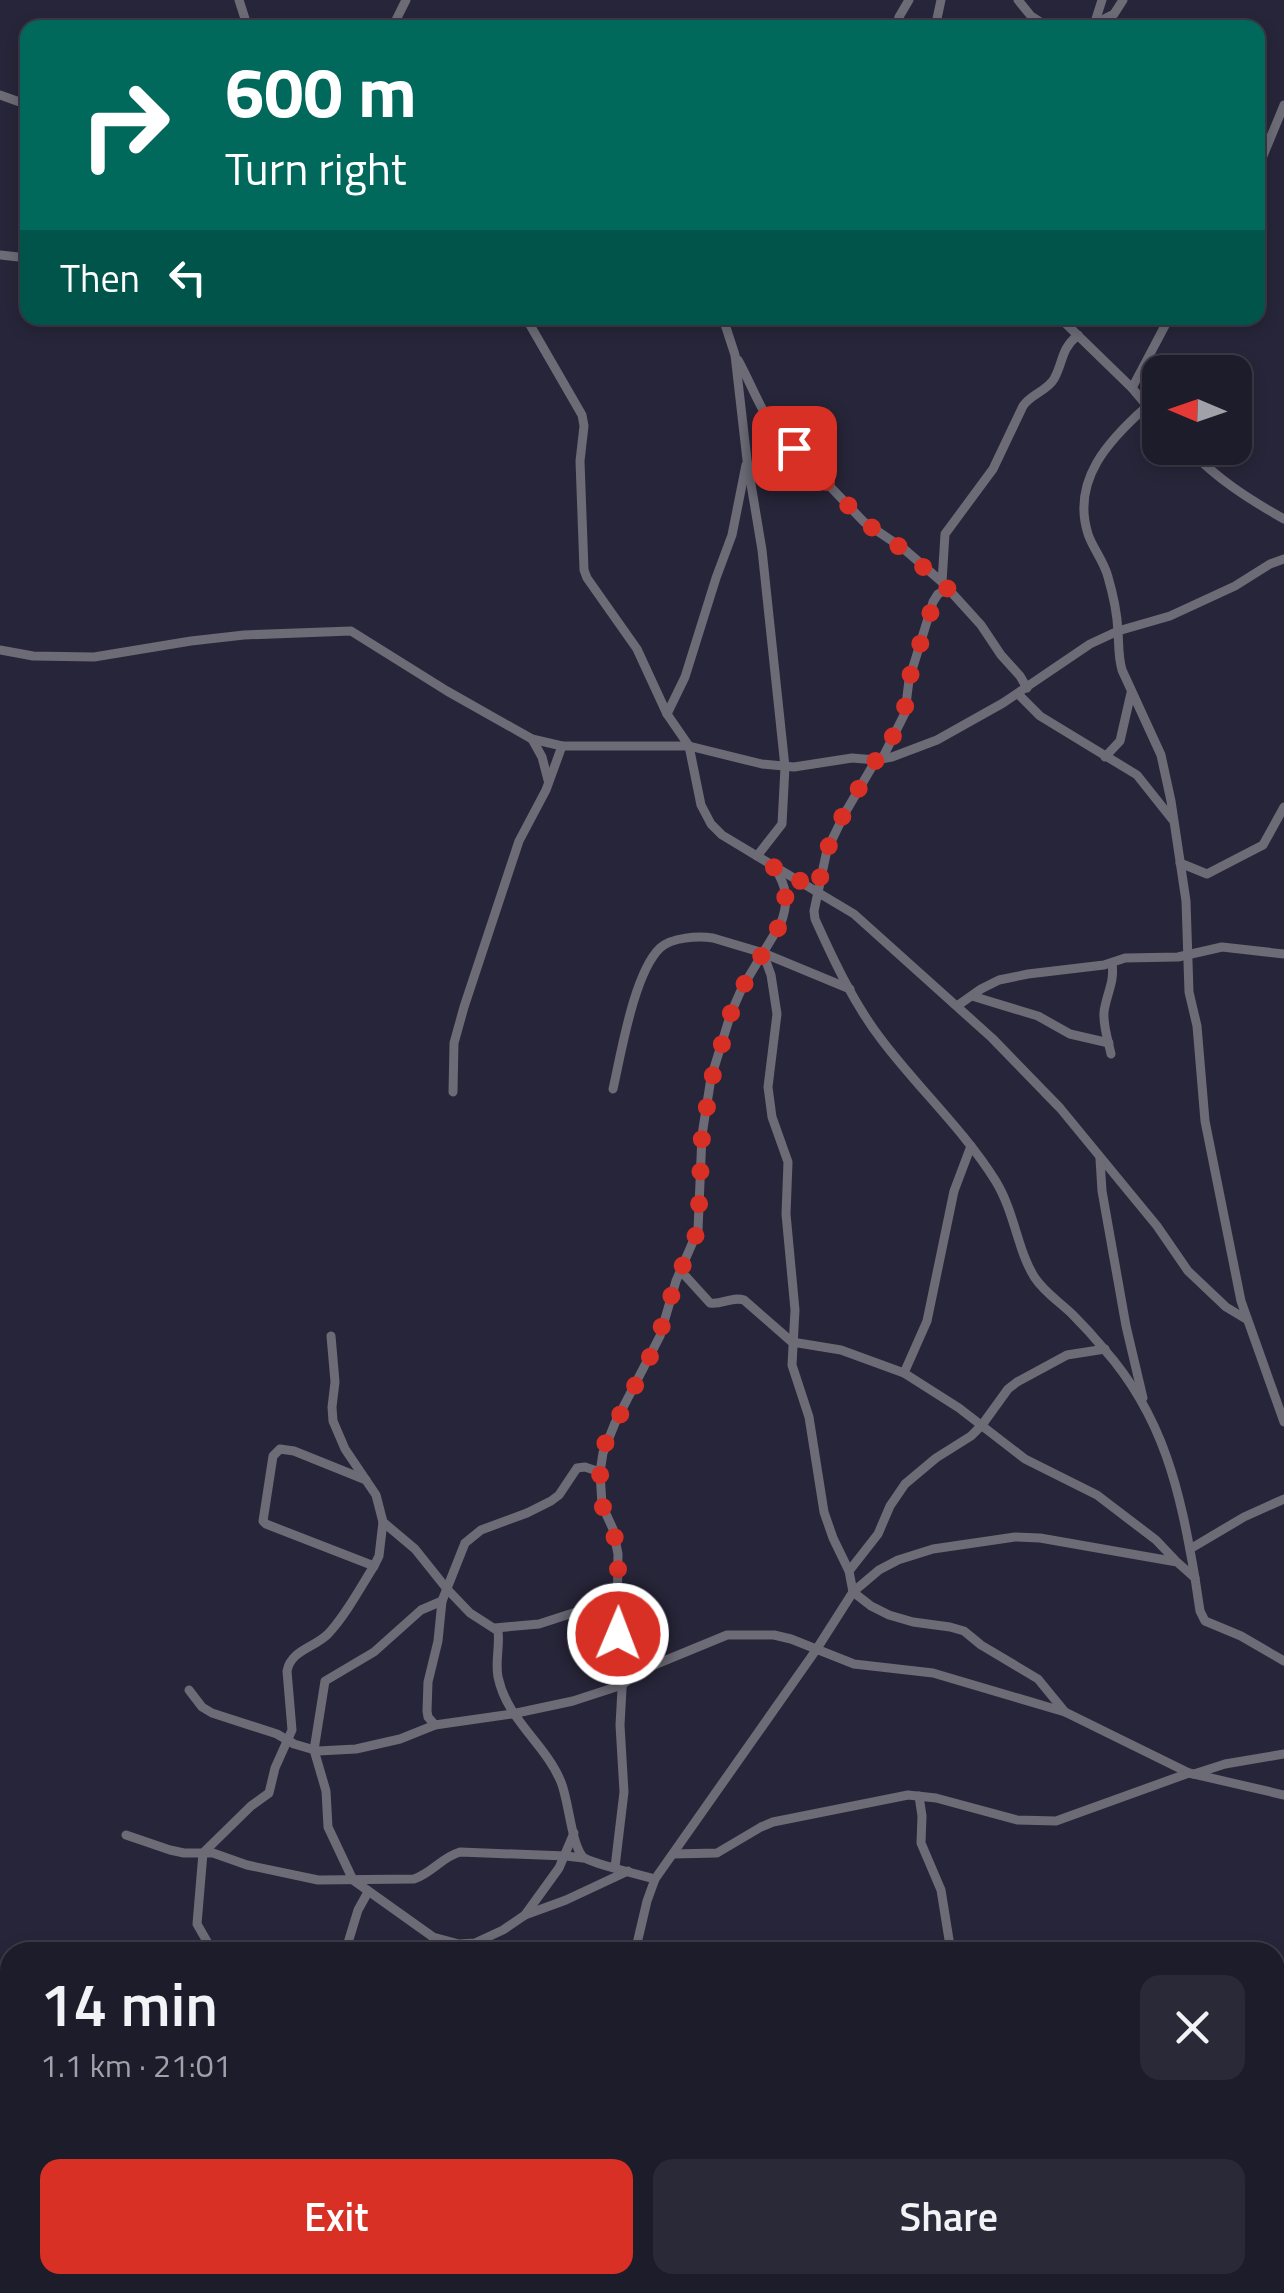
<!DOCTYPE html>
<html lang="en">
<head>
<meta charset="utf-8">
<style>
	:root { --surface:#1d1c2b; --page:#2a2937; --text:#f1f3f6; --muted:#a0a1a9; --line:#3b3a47; --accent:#d93025 }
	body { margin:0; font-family:"Titillium Web",sans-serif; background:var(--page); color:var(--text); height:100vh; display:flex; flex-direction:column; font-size:38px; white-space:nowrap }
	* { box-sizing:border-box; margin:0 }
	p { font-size:32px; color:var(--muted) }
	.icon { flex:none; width:55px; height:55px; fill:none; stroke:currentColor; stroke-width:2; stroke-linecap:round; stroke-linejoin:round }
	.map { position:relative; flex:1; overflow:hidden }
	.details { position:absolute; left:0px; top:1942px; width:1285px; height:352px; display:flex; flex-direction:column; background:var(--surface); border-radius:30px 30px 0 0; box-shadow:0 5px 15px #0003,0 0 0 2px var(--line) }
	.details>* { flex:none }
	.hud { position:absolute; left:20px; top:20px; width:1245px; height:305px; border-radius:20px; box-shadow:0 5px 15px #0003,0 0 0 2px var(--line); background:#00695c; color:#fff; overflow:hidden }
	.needle { width:65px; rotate:272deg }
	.controls { position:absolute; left:1142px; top:355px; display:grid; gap:20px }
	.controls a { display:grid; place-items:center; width:110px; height:110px; border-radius:20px; background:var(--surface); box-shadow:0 5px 15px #0003,0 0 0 2px var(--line); font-size:50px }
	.pin { position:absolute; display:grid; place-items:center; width:85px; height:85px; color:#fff; margin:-42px; border-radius:20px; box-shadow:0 5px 15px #0006 }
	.me { position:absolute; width:110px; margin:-55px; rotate:1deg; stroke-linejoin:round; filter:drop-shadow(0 0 8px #0008) }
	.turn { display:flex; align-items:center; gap:35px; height:210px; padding:0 40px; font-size:45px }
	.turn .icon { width:130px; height:130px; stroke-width:2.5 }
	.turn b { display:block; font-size:70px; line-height:85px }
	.then { display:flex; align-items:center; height:95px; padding:0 40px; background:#0003; gap:20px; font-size:38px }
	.round { display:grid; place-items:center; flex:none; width:105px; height:105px; border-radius:20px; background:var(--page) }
	.headline { display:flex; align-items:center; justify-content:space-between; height:170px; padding:0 40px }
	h1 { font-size:60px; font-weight:600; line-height:75px }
	.primary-button { display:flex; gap:20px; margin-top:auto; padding:20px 40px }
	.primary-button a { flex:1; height:115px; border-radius:20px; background:var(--accent); color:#fff; font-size:40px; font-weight:600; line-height:115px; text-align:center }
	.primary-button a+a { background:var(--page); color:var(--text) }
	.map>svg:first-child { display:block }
</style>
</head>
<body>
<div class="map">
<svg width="1284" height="2293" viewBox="0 0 1284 2293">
	<rect width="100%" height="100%" fill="#272539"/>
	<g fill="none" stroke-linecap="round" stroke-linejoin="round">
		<!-- minor -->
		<g stroke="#6c6b76" stroke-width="9">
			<polyline points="239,0 248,28"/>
			<polyline points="1018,0 1031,16 1050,28"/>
			<polyline points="1094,24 1114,14 1123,0"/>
			<polyline points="1094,25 1102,0"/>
			<polyline points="392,28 406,0"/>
			<polyline points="896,28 899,17 909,0"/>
			<polyline points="935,28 941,0"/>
			<polyline points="0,95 28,105"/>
			<polyline points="1258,168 1284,105"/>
			<polyline points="0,255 28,258"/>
			<polyline points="526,318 582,415 584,426 580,461 584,570 587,578 637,649 667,714 689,746 701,805 711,824 722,835 854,914 992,1038 1060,1108 1157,1226 1188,1271 1226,1307 1246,1319"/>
			<polyline points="723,318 735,355 747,460 762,550 785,767 782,824 757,856"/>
			<polyline points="1060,318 1132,388 1160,421"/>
			<path d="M 738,360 C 751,383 760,411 778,432 L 864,522 L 904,549 L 942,582 L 981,625 L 1001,655 L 1020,676 L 1027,688"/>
			<polyline points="1132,388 1169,318"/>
			<path d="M 1146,407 C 1109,440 1071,480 1088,534 C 1093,549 1104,561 1108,577 C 1113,594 1117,613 1118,631 C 1119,645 1118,656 1122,670 L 1161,755 L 1171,801 L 1186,901 L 1189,992 L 1197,1026 L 1205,1121 L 1241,1301 L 1284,1422"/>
			<path d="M 1187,448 C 1218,479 1245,497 1284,519"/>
			<path d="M 942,582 L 945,534 L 993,469 L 1023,406 C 1031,394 1047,391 1054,379 C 1064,361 1060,350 1078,335"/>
			<polyline points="0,650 33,656 94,657 191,641 244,635 351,631 447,691 532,739 562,746 689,746 762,764 794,767 852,758 876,760 892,757 937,740 1003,703 1090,644 1118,631 1170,616 1235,586 1270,564 1284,559"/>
			<polyline points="1018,694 1040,716 1137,775 1172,819"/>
			<polyline points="667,714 685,677 716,578 732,535 746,465"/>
			<polyline points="532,739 542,757 548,780"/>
			<polyline points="1105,757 1120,741 1131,693"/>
			<polyline points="882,759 905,713 909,680 933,602 938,594 948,589"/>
			<path d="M 876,760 L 845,813 L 827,850 L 814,911 L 815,919 C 833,959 854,1004 881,1039 C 917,1087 963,1129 995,1180 C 1015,1212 1017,1250 1035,1278 C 1045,1293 1061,1303 1073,1315 C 1084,1326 1094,1337 1104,1349 C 1164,1417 1180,1491 1195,1578"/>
			<polyline points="1180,863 1207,874 1263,845 1284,807"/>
			<polyline points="763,953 771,975 777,1014 768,1087 772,1117 788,1162 786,1214 795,1310 792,1365 809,1417 824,1512 833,1538 849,1571 853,1592 871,1606 889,1615 913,1622 950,1627 964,1631 981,1645 1038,1679 1065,1712"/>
			<polyline points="972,996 1038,1016 1070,1034 1109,1043"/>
			<polyline points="957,1006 981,989 999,980 1028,974 1104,965 1125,958 1178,957 1222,947 1284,954"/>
			<path d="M 1111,1054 C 1108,1040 1103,1026 1104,1012 C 1106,995 1115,982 1112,964"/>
			<path d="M 613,1089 C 621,1054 634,973 660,948 C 672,937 698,936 713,938 L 763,953 L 850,989"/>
			<polyline points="453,1092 454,1043 464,1007 519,841 546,790 562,746"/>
			<polyline points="1100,1159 1102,1191 1126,1326 1143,1398"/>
			<path d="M 680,1270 L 710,1303 C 722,1305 732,1296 744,1300 L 792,1342 L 841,1350 L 904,1373 L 959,1408 L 1025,1459 L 1097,1495 L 1156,1540 L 1175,1560"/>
			<path d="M 331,1336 L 335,1382 L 332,1407 L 333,1421 L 345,1449 L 376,1495 L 383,1522 L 415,1549 L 447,1589 L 470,1613 L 498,1631 C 500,1646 495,1662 498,1677 C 507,1720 545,1743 561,1782 C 569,1802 571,1841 582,1856 C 586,1862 644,1876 655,1879"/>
			<polyline points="904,1373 927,1321 954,1191 971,1146"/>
			<polyline points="366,1480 294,1451 280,1449 273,1456 263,1521 266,1524 374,1566"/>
			<polyline points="1190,1549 1244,1517 1284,1499"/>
			<polyline points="849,1571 878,1534 890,1506 905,1484 936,1458 971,1436 982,1425 1008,1389 1017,1382 1067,1355 1105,1349"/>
			<polyline points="442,1601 421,1610 374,1652 325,1681 314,1750 326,1791 328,1827 353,1880 433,1937 459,1944 475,1943 503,1930 525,1915 566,1900 628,1871"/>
			<polyline points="495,1628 539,1624 573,1613 618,1610"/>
			<polyline points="189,1690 202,1707 212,1713 277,1734 294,1744 318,1751 356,1749 400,1739 435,1725 512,1714 573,1701 622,1685 642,1670 727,1635 774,1635 791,1639 854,1664 933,1673 1065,1712 1189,1773 1284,1795"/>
			<polyline points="435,1725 428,1717 427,1711 428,1682 438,1641 442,1601 465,1543 481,1530 527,1513 551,1501 559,1495 577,1468 585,1467 600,1472"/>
			<polyline points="1194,1774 1225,1764 1284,1754"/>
			<polyline points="919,1796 922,1816 921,1843 941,1890 951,1952"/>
			<path d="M 126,1835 L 170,1850 L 184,1853 L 213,1853 L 247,1865 L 318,1880 L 414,1879 C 432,1873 442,1857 460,1852 L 566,1856 L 583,1858"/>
			<polyline points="673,1854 717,1853 761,1827 773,1822 908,1795 936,1798 1017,1820 1056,1821 1189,1773"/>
			<path d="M 615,1867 L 624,1792 L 620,1725 L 623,1671 L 617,1629 L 618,1554 L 613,1529 L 602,1505 L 600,1472 L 603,1453 L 615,1423 L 660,1336 L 676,1281 L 698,1230 L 702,1135 L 711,1078 L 731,1013 L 742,988 L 781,923 C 789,901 787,887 775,868"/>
			<polyline points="525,1915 559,1868 574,1833"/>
			<path d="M 213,1952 L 197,1924 L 203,1853 L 251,1806 L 269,1793 L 275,1768 L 292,1730 L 287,1671 C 291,1650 314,1648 328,1634 C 346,1615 360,1588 374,1566 L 379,1556 L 383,1522"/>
			<polyline points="323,1952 326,1950 341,1950 347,1946 358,1910 368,1892"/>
			<polyline points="635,1952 647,1901 655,1879 816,1650 853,1592 879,1570 898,1560 933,1549 1015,1537 1040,1538 1177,1562 1195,1578 1200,1611 1205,1621 1241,1636 1284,1661"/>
			<polyline points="1275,2017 1284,2015"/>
			<polyline points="1275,2102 1284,2107"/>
			<polyline points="1275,2148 1284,2146"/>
			<polyline points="1275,2280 1284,2279"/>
			<polyline points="0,2287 27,2293"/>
			<polyline points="1204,2287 1228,2285"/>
			<polyline points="690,2291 706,2293"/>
			<polyline points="341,2293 407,2285"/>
			<polyline points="728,2293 736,2285"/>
			<polyline points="867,2293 870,2285"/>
			<polyline points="971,2293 984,2288"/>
		</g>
	</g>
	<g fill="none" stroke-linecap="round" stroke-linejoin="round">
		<!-- route -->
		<path stroke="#d93025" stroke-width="18" stroke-dasharray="0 32.4" d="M 618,1634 L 618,1554 L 613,1529 L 602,1505 L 600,1472 L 604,1446 L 656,1345 L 676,1281 L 698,1230 L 702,1135 L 712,1078 L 731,1013 L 742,988 L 781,923 C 789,900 786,885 773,866 L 817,890 L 827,850 L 844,813 L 876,760 L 882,759 L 904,713 L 911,672 L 934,602 L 938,594 L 948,589 L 904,550 L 864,522 L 794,448"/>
	</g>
</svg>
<div class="controls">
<a><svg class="needle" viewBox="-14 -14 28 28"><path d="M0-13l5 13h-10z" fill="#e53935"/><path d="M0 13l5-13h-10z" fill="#a0a1a9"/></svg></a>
</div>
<div class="pin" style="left:794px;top:448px;background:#d93025"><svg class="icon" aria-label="arrive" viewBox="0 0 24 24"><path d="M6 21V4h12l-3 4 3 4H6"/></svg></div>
<svg class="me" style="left:618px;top:1634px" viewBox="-20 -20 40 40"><circle r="17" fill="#d93025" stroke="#fff" stroke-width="3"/><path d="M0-11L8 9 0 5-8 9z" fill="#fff"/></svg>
<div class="hud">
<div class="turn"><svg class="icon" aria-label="right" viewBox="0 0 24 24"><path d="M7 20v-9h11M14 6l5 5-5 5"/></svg><div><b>600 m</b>Turn right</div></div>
<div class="then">Then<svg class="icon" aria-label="left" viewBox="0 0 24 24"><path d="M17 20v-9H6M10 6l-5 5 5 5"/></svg></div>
</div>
<section class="details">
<div class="headline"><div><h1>14 min</h1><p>1.1 km · 21:01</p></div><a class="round"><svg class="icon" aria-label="close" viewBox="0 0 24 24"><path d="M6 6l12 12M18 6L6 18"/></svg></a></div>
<div class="primary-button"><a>Exit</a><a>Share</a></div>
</section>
</div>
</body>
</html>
